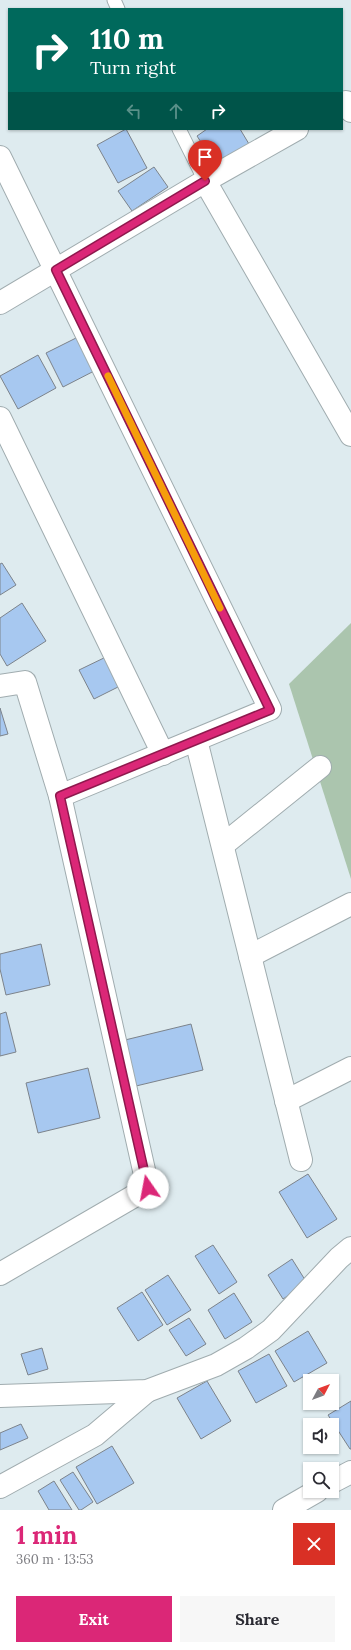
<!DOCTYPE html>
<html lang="en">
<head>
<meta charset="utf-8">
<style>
	:root { --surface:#fff; --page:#f7f7f7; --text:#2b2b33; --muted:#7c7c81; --accent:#db2777 }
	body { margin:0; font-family:Lora,serif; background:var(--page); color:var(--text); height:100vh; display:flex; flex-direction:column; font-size:15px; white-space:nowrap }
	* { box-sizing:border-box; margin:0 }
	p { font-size:13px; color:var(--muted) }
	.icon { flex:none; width:22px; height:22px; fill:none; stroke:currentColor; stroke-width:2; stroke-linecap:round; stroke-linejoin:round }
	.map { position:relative; height:1510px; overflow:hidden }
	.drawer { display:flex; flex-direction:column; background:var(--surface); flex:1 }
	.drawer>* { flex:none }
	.banner { position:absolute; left:8px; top:8px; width:335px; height:122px; border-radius:0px; box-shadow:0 1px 3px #0004; background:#00695c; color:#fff; overflow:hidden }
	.needle { width:26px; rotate:49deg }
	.controls { position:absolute; left:303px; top:1374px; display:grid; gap:8px }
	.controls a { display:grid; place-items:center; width:36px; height:36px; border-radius:0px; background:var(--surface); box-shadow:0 1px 3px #0004; font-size:20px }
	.pin { position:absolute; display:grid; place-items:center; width:34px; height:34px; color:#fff; margin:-41px -17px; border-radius:50% 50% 50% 0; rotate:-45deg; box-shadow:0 0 4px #0007 }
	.pin .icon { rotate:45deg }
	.me { position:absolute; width:44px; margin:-22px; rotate:348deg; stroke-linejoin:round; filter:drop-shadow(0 0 3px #0008) }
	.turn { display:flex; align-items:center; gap:14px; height:84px; padding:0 16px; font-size:18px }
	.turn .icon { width:52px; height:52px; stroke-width:2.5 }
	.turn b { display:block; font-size:28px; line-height:34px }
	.lanes { display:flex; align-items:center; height:38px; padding:0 16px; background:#0003; justify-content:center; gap:20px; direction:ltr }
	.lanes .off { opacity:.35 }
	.round { display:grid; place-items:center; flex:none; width:42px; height:42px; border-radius:0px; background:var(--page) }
	.summary { display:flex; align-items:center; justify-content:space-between; height:68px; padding:0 16px }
	h1 { font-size:24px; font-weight:700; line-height:30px; color:var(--accent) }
	.action { display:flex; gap:8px; margin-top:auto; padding:8px 16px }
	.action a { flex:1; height:46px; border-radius:0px; background:var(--accent); color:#fff; font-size:16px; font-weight:700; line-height:46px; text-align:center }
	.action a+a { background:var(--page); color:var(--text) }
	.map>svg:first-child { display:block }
</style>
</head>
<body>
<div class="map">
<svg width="351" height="1510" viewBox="0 0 351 1510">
	<rect width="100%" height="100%" fill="#deebef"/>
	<!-- green -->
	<polygon fill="#abc5ae" points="351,623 351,879 289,684"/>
	<!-- building -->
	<g fill="#a7c8f0" stroke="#7c838b">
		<polygon points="126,129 147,168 118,183 97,145"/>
		<polygon points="207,129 240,129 249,144 216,165 197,136"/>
		<polygon points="154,167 168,187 132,211 118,191"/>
		<polygon points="82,335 98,369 63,387 46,353"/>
		<polygon points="38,355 56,388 18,409 0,376"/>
		<polygon points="2,563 16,585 0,595 0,564"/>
		<polygon points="22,603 46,641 7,666 0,654 0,618"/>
		<polygon points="108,656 122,685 94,699 79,670"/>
		<polygon points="0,708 8,734 0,736"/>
		<polygon points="41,944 50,985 6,995 0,969 0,954"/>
		<polygon points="6,1012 16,1052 0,1056 0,1014"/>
		<polygon points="191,1024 203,1070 136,1086 125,1040"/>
		<polygon points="88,1068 100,1118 38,1133 26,1083"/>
		<polygon points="308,1174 337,1219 307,1238 279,1192"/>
		<polygon points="213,1245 237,1282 219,1294 195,1256"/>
		<polygon points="292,1259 307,1283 283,1299 268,1275"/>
		<polygon points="168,1275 191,1310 167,1325 145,1290"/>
		<polygon points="142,1292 163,1325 138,1341 117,1308"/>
		<polygon points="234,1293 252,1322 225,1339 208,1310"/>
		<polygon points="189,1318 206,1344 186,1356 169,1330"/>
		<polygon points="308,1331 327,1363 294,1382 275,1351"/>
		<polygon points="42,1348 48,1369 28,1375 21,1354"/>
		<polygon points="269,1354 287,1386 256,1403 238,1371"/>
		<polygon points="207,1381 231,1421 201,1439 177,1398"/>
		<polygon points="351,1401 351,1449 350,1449 328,1415"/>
		<polygon points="21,1424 28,1438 0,1450 0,1433"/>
		<polygon points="112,1446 134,1483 97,1504 76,1467"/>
		<polygon points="73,1472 93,1502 81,1510 79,1510 60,1480"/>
		<polygon points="54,1481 72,1510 49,1510 38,1491"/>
	</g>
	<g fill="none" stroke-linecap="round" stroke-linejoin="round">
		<defs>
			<g id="lane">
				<polyline points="114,0 118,9"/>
				<polyline points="179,129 205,181"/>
			</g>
			<g id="street">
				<polyline points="346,102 351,111"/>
				<polyline points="0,157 270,709 60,796 148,1188 0,1274"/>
				<polyline points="205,181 351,435"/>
				<polyline points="0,303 205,181 297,129"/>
				<polyline points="0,418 163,754"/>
				<polyline points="0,686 25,682 60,796"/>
				<polyline points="196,740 301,1160"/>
				<polyline points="223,845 320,767"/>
				<polyline points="250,956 351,904"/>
				<polyline points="286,1101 351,1068"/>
				<polyline points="0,1396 147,1391 216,1365 246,1348 271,1330 339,1258 351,1248"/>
				<polyline points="332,1482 351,1472"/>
				<polyline points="0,1487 95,1435 147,1391"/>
				<polyline points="284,1510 317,1491"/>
			</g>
		</defs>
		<!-- lane casing -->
		<use href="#lane" stroke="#a0acaf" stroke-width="15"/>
		<!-- street casing -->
		<use href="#street" stroke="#a0acaf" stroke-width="24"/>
		<!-- lane -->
		<use href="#lane" stroke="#fff" stroke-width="13"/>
		<!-- street -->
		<use href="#street" stroke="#fff" stroke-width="22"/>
	</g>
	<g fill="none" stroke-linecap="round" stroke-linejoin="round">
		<defs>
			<polyline id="route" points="148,1188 60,796 270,710 56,270 205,181"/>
		</defs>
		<!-- route casing -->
		<use href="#route" stroke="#8e194d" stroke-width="10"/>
		<!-- route -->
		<use href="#route" stroke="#db2777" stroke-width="7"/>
		<!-- slow -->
		<polyline stroke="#f59e0b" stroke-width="7" points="108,376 220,608"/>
	</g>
</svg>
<div class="controls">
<a><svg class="needle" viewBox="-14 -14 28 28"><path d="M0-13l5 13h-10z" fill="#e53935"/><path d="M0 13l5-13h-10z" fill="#7c7c81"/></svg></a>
<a><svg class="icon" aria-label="sound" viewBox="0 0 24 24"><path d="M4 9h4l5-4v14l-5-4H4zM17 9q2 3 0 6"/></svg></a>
<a><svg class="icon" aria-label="search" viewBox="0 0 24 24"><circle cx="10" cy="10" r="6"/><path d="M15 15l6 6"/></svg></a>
</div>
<div class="pin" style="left:205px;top:181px;background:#d93025"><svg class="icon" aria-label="arrive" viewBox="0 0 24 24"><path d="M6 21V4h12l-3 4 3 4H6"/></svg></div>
<svg class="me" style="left:148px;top:1188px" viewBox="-20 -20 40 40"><circle r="19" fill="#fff"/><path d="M0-13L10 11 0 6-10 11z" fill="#db2777"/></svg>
<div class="banner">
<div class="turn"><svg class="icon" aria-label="right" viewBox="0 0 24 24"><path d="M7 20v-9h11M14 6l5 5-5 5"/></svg><div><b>110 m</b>Turn right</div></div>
<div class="lanes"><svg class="icon off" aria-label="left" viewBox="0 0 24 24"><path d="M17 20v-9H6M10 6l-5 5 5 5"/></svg><svg class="icon off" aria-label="ahead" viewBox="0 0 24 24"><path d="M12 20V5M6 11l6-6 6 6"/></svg><svg class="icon" aria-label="right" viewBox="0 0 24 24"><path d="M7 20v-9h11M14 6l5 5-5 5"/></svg></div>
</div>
</div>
<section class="drawer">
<div class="summary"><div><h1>1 min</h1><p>360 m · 13:53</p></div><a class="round" style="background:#d93025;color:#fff"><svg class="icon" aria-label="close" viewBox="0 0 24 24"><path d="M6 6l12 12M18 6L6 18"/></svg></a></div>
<div class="action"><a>Exit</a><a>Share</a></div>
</section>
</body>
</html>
